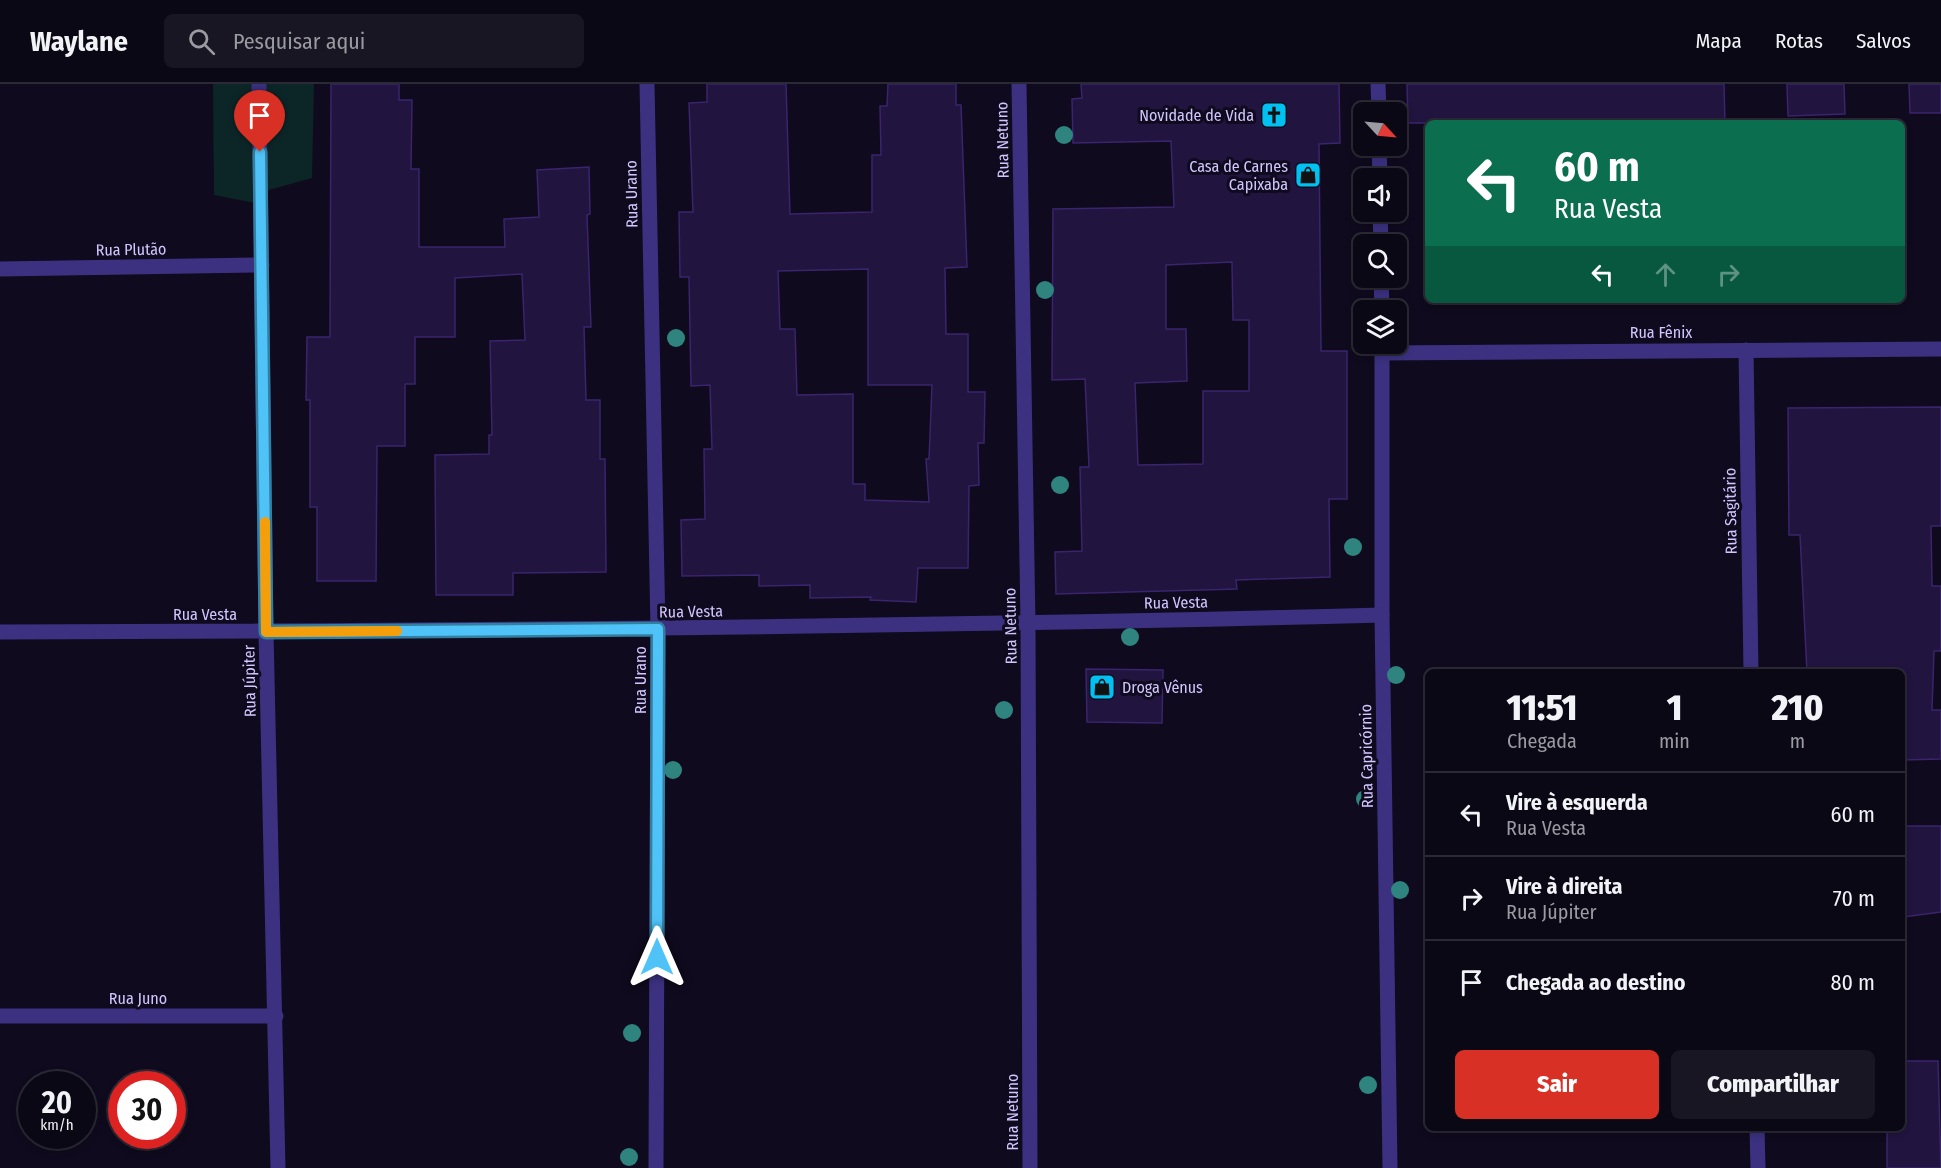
<!DOCTYPE html>
<html lang="pt">
<head>
<meta charset="utf-8">
<style>
	:root { --surface:#0b0816; --page:#191623; --text:#f1f3f6; --muted:#9a9aa1; --line:#2b2935; --accent:#d93025 }
	body { margin:0; font-family:"Fira Sans Condensed",sans-serif; background:var(--page); color:var(--text); height:100vh; display:flex; flex-direction:column; font-size:22px; white-space:nowrap }
	* { box-sizing:border-box; margin:0 }
	p { font-size:20px; color:var(--muted) }
	.icon { flex:none; width:33px; height:33px; fill:none; stroke:currentColor; stroke-width:2; stroke-linecap:round; stroke-linejoin:round }
	.map { position:relative; flex:1; overflow:hidden }
	.drawer { position:absolute; left:1425px; top:585px; width:480px; height:462px; display:flex; flex-direction:column; background:var(--surface); border-radius:9px; box-shadow:0 3px 9px #0003,0 0 0 2px var(--line) }
	.drawer>* { flex:none }
	.hud { position:absolute; left:1425px; top:36px; width:480px; height:183px; border-radius:9px; box-shadow:0 3px 9px #0003,0 0 0 2px var(--line); background:#0b6e4f; color:#fff; overflow:hidden }
	.needle { width:39px; rotate:116deg }
	.fabs { position:absolute; left:1353px; top:18px; display:grid; gap:12px }
	.fabs a { display:grid; place-items:center; width:54px; height:54px; border-radius:9px; background:var(--surface); box-shadow:0 3px 9px #0003,0 0 0 2px var(--line); font-size:30px }
	.speed { position:absolute; left:18px; top:987px; display:flex; gap:12px; font-size:30px; font-weight:700; text-align:center }
	.speed>* { display:grid; place-content:center; width:78px; height:78px; border-radius:50%; background:var(--surface); box-shadow:0 3px 9px #0003,0 0 0 2px var(--line); line-height:1 }
	.speed small { font-size:15px; font-weight:400 }
	.speed .limit { border:9px solid #d22; background:#fff; color:#111 }
	.pin { position:absolute; display:grid; place-items:center; width:51px; height:51px; color:#fff; margin:-62px -26px; border-radius:50% 50% 50% 0; rotate:-45deg; box-shadow:0 0 6px #0007 }
	.pin .icon { rotate:45deg }
	.me { position:absolute; width:66px; margin:-33px; rotate:0deg; stroke-linejoin:round; filter:drop-shadow(0 0 4px #0008) }
	.turn { display:flex; align-items:center; gap:21px; height:126px; padding:0 30px; font-size:27px }
	.turn .icon { width:78px; height:78px; stroke-width:2.5 }
	.turn b { display:block; font-size:42px; line-height:51px }
	.lanes { display:flex; align-items:center; height:57px; padding:0 30px; background:#0003; justify-content:center; gap:30px; direction:ltr }
	.lanes .off { opacity:.35 }
	.eta { display:flex; justify-content:space-evenly; align-items:center; height:102px; text-align:center }
	.eta b { font-size:36px; font-weight:800; line-height:42px }
	.cta { display:flex; gap:12px; margin-top:auto; padding:12px 30px }
	.cta a { flex:1; height:69px; border-radius:9px; background:var(--accent); color:#fff; font-size:24px; font-weight:800; line-height:69px; text-align:center }
	.cta a+a { background:var(--page); color:var(--text) }
	ul { padding:0; list-style:none }
	li { display:flex; align-items:center; gap:18px; height:84px; padding:0 30px; border-top:2px solid var(--line) }
	li div { flex:1 }
	li b { display:block; font-size:22px }
	li em { font-style:normal }
	header { display:flex; align-items:center; gap:36px; box-sizing:border-box; height:84px; padding:0 30px; background:var(--surface); border-bottom:2px solid var(--line) }
	header strong { font-size:28px }
	nav { display:flex; gap:33px; margin-inline-start:auto; font-size:21px }
	.search { width:420px; height:54px; background:var(--page); display:flex; align-items:center; gap:15px; box-sizing:border-box; padding:0 21px; border-radius:9px; color:var(--muted); font-size:22px }
	.map>svg:first-child { display:block }
</style>
</head>
<body>
<header>
<strong>Waylane</strong>
<div class="search"><svg class="icon" aria-label="search" viewBox="0 0 24 24"><circle cx="10" cy="10" r="6"/><path d="M15 15l6 6"/></svg>Pesquisar aqui</div>
<nav><a>Mapa</a><a>Rotas</a><a>Salvos</a></nav>
</header>
<div class="map">
<svg width="1941" height="1084" viewBox="0 0 1941 1084">
	<rect width="100%" height="100%" fill="#0f0a1d"/>
	<!-- green -->
	<polygon fill="#0c2627" points="213,0 314,0 312,94 269,106 255,119 214,111"/>
	<!-- building -->
	<g fill="#21143f" stroke="#3a246d" stroke-width="1.5" fill-rule="evenodd">
		<polygon points="331,0 399,0 399,16 412,16 411,85 419,85 419,163 505,163 504,135 539,133 537,86 589,83 590,130 587,131 591,243 584,243 586,316 600,316 600,375 605,375 606,488 513,489 513,511 436,511 435,371 489,370 489,351 492,351 490,257 525,256 522,190 455,194 455,253 415,253 415,300 405,300 405,362 377,362 376,497 317,497 317,423 310,423 310,316 306,316 307,253 330,253"/>
		<path d="M 707,0 L 786,0 L 790,130 L 872,128 L 872,71 L 881,71 L 880,22 L 887,22 L 888,0 L 956,0 L 956,21 L 961,21 L 967,183 L 945,184 L 946,250 L 968,250 L 968,308 L 985,308 L 984,359 L 978,359 L 979,401 L 969,402 L 968,484 L 918,484 L 916,518 L 870,516 L 871,513 L 810,514 L 810,501 L 759,502 L 759,491 L 682,492 L 681,436 L 705,435 L 704,365 L 712,365 L 710,301 L 691,302 L 689,193 L 680,193 L 679,128 L 693,128 L 689,19 L 707,18 ZM 868,185 L 868,301 L 932,301 L 929,375 L 926,375 L 929,418 L 865,416 L 865,400 L 853,400 L 853,310 L 797,311 L 795,245 L 780,245 L 778,187 Z"/>
		<path d="M 1081,0 L 1339,0 L 1340,59 L 1319,60 L 1321,267 L 1347,267 L 1347,415 L 1329,415 L 1330,493 L 1236,496 L 1237,505 L 1056,510 L 1055,468 L 1082,467 L 1080,383 L 1089,383 L 1085,295 L 1052,296 L 1053,125 L 1174,123 L 1171,57 L 1073,59 L 1072,15 L 1082,14 ZM 1232,178 L 1233,236 L 1249,236 L 1249,307 L 1203,307 L 1203,380 L 1138,381 L 1135,299 L 1187,297 L 1186,245 L 1166,245 L 1166,181 Z"/>
		<polygon points="1407,0 1724,0 1725,39 1408,39"/>
		<polygon points="1787,0 1844,0 1845,30 1788,32"/>
		<polygon points="1909,0 1941,0 1941,29 1910,29"/>
		<polygon points="1941,323 1941,442 1931,442 1932,502 1941,502 1941,567 1934,567 1932,626 1941,626 1941,675 1902,676 1902,588 1807,588 1800,451 1789,451 1788,324"/>
		<polygon points="1086,585 1163,586 1162,639 1087,638"/>
		<polygon points="1905,742 1941,742 1941,828 1904,833"/>
		<polygon points="1902,977 1938,977 1941,1084 1887,1084 1887,1044 1902,1044"/>
	</g>
	<g fill="none" stroke-linecap="round" stroke-linejoin="round">
		<!-- street -->
		<g stroke="#3b3180" stroke-width="15">
			<polyline points="259,0 266,548 278,1084"/>
			<polyline points="647,0 658,545 656,1084"/>
			<polyline points="1019,0 1028,540 1030,1084"/>
			<polyline points="1378,0 1379,28"/>
			<polyline points="1379,62 1380,94"/>
			<polyline points="1380,128 1381,160"/>
			<polyline points="0,185 262,181"/>
			<polyline points="1381,194 1382,226"/>
			<polyline points="1382,260 1382,531 1390,1084"/>
			<polyline points="1746,266 1751,588"/>
			<polyline points="1382,269 1941,265"/>
			<path d="M 0,548 C 461,547 921,543 1382,531"/>
			<polyline points="0,932 276,932"/>
			<polyline points="1757,1044 1758,1084"/>
		</g>
	</g>
	<!-- trees -->
	<g fill="#2f847f">
		<circle cx="1064" cy="51" r="9"/>
		<circle cx="1045" cy="206" r="9"/>
		<circle cx="676" cy="254" r="9"/>
		<circle cx="1060" cy="401" r="9"/>
		<circle cx="1353" cy="463" r="9"/>
		<circle cx="1130" cy="553" r="9"/>
		<circle cx="1396" cy="591" r="9"/>
		<circle cx="1004" cy="626" r="9"/>
		<circle cx="673" cy="686" r="9"/>
		<circle cx="1365" cy="715" r="9"/>
		<circle cx="1400" cy="806" r="9"/>
		<circle cx="632" cy="949" r="9"/>
		<circle cx="1368" cy="1001" r="9"/>
		<circle cx="629" cy="1073" r="9"/>
	</g>
	<g fill="none" stroke-linecap="round" stroke-linejoin="round">
		<defs>
			<polyline id="route" points="260,68 266,548 658,545 657,873"/>
		</defs>
		<!-- route casing -->
		<use href="#route" stroke="#337fa1" stroke-width="15"/>
		<!-- route -->
		<use href="#route" stroke="#4fc3f7" stroke-width="10"/>
		<!-- slow -->
		<polyline stroke="#f59e0b" stroke-width="10" points="265,438 266,548 397,547"/>
	</g>
	<!-- icons -->
	<defs>
		<symbol id="church-square" viewBox="-11 -11 22 22"><rect x="-9" y="-9" width="18" height="18" rx="4" fill="#00c1f1" stroke="#0f0a1d"/><path d="M-1.2-6h2.4v3.5h3.3v2.4h-3.3V6h-2.4V-.1h-3.3v-2.4h3.3Z" fill="#111"/></symbol>
		<symbol id="shop-square" viewBox="-11 -11 22 22"><rect x="-9" y="-9" width="18" height="18" rx="4" fill="#00c1f1" stroke="#0f0a1d"/><path d="M-5-2.5h2.3a2.7 3.5 0 0 1 5.4 0H5L5.5 6h-11ZM-1.5-2.5h3a1.5 2.3 0 0 0-3 0Z" fill="#111"/></symbol>
	</defs>
	<g fill-rule="evenodd">
		<use href="#church-square" x="1259" y="16" width="30" height="30"/>
		<use href="#shop-square" x="1293" y="76" width="30" height="30"/>
		<use href="#shop-square" x="1087" y="588" width="30" height="30"/>
	</g>
	<g text-anchor="middle" stroke-width="6" stroke-linejoin="round" paint-order="stroke">
		<!-- poi labels -->
		<g font-size="16" fill="#d2c6ff" stroke="#0f0a1d" text-anchor="end">
			<text x="1254" y="37">Novidade de Vida</text>
			<text x="1288" y="88">Casa de Carnes<tspan x="1288" dy="18">Capixaba</tspan></text>
			<text x="1122" y="609" text-anchor="start">Droga Vênus</text>
		</g>
		<!-- street labels -->
		<g font-size="16" fill="#d2c6ff" stroke="#0f0a1d">
			<text transform="translate(1002 56) rotate(-91)" y="6">Rua Netuno</text>
			<text transform="translate(631 110) rotate(-91)" y="6">Rua Urano</text>
			<text transform="translate(131 165) rotate(-1)" y="6">Rua Plutão</text>
			<text x="1661" y="254">Rua Fênix</text>
			<text transform="translate(1730 427) rotate(-91)" y="6">Rua Sagitário</text>
			<text transform="translate(1176 518) rotate(-1)" y="6">Rua Vesta</text>
			<text transform="translate(691 527) rotate(-1)" y="6">Rua Vesta</text>
			<text x="205" y="536">Rua Vesta</text>
			<text transform="translate(1010 542) rotate(-91)" y="6">Rua Netuno</text>
			<text transform="translate(640 596) rotate(-90)" y="6">Rua Urano</text>
			<text transform="translate(249 597) rotate(-91)" y="6">Rua Júpiter</text>
			<text transform="translate(1366 672) rotate(-91)" y="6">Rua Capricórnio</text>
			<text x="138" y="920">Rua Juno</text>
			<text transform="translate(1012 1028) rotate(-90)" y="6">Rua Netuno</text>
		</g>
	</g>
</svg>
<div class="fabs">
<a><svg class="needle" viewBox="-14 -14 28 28"><path d="M0-13l5 13h-10z" fill="#e53935"/><path d="M0 13l5-13h-10z" fill="#9a9aa1"/></svg></a>
<a><svg class="icon" aria-label="sound" viewBox="0 0 24 24"><path d="M4 9h4l5-4v14l-5-4H4zM17 9q2 3 0 6"/></svg></a>
<a><svg class="icon" aria-label="search" viewBox="0 0 24 24"><circle cx="10" cy="10" r="6"/><path d="M15 15l6 6"/></svg></a>
<a><svg class="icon" aria-label="layers" viewBox="0 0 24 24"><path d="M12 4l9 5-9 5-9-5zM3 14l9 5 9-5"/></svg></a>
</div>
<div class="speed"><div>20<small>km/h</small></div><div class="limit">30</div></div>
<div class="pin" style="left:260px;top:68px;background:#d93025"><svg class="icon" aria-label="arrive" viewBox="0 0 24 24"><path d="M6 21V4h12l-3 4 3 4H6"/></svg></div>
<svg class="me" style="left:657px;top:873px" viewBox="-20 -20 40 40"><path d="M0-17L14 15 0 8-14 15z" fill="#4fc3f7" stroke="#fff" stroke-width="4"/></svg>
<div class="hud">
<div class="turn"><svg class="icon" aria-label="left" viewBox="0 0 24 24"><path d="M17 20v-9H6M10 6l-5 5 5 5"/></svg><div><b>60 m</b>Rua Vesta</div></div>
<div class="lanes"><svg class="icon" aria-label="left" viewBox="0 0 24 24"><path d="M17 20v-9H6M10 6l-5 5 5 5"/></svg><svg class="icon off" aria-label="ahead" viewBox="0 0 24 24"><path d="M12 20V5M6 11l6-6 6 6"/></svg><svg class="icon off" aria-label="right" viewBox="0 0 24 24"><path d="M7 20v-9h11M14 6l5 5-5 5"/></svg></div>
</div>
<section class="drawer">
<div class="eta">
<div><b>11:51</b><p>Chegada</p></div>
<div><b>1</b><p>min</p></div>
<div><b>210</b><p>m</p></div>
</div>
<ul>
<li><svg class="icon" aria-label="left" viewBox="0 0 24 24"><path d="M17 20v-9H6M10 6l-5 5 5 5"/></svg><div><b>Vire à esquerda</b><p>Rua Vesta</p></div><em>60 m</em></li>
<li><svg class="icon" aria-label="right" viewBox="0 0 24 24"><path d="M7 20v-9h11M14 6l5 5-5 5"/></svg><div><b>Vire à direita</b><p>Rua Júpiter</p></div><em>70 m</em></li>
<li><svg class="icon" aria-label="arrive" viewBox="0 0 24 24"><path d="M6 21V4h12l-3 4 3 4H6"/></svg><div><b>Chegada ao destino</b></div><em>80 m</em></li>
</ul>
<div class="cta"><a>Sair</a><a>Compartilhar</a></div>
</section>
</div>
</body>
</html>
